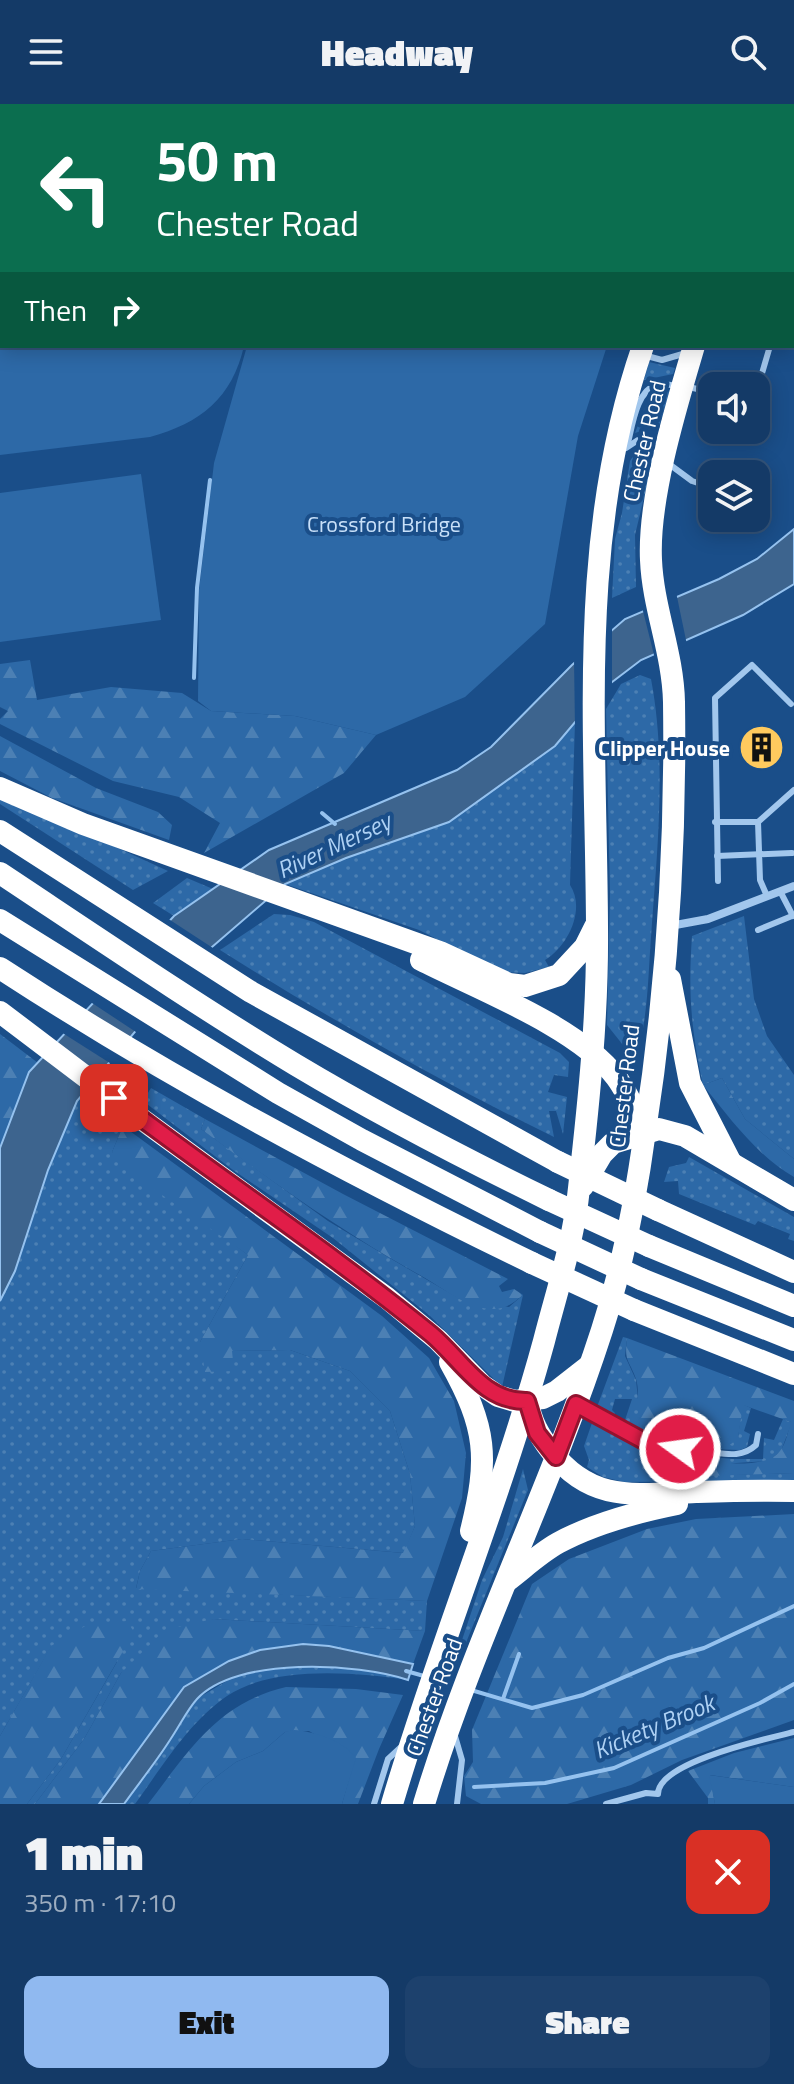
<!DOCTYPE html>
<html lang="en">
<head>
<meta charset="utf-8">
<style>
	:root { --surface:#143a67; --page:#1d416d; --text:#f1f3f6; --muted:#9dadc0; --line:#33547b; --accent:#90b9f0 }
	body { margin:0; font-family:"Titillium Web",sans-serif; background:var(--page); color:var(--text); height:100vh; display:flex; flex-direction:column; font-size:30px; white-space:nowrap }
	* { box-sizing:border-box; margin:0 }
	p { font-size:26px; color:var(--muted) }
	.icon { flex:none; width:44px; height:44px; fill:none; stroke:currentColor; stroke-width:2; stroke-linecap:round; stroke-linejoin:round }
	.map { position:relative; height:1700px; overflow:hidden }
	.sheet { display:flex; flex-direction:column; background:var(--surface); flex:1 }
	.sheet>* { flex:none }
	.guide { position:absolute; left:0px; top:0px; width:794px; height:244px; box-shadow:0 4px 20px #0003,0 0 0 2px var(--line); background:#0b6e4f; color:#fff; overflow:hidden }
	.controls { position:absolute; left:698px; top:268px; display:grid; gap:16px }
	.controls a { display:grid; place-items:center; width:72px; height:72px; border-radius:16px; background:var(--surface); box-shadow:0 4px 20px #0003,0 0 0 2px var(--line); font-size:40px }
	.pin { position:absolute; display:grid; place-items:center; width:68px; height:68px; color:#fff; margin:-34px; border-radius:16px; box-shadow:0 4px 12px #0006 }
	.me { position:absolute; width:88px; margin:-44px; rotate:284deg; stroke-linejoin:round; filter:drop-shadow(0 0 6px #0008) }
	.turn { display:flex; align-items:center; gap:28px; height:168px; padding:0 24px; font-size:36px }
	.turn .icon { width:104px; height:104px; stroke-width:2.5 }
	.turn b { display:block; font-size:56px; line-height:68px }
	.then { display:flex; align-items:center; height:76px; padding:0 24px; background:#0003; gap:16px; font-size:30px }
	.round { display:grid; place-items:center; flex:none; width:84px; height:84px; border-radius:16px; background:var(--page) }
	.head { display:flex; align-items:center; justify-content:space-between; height:136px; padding:0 24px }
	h1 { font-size:48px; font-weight:800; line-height:60px }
	.button { display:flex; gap:16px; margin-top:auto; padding:16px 24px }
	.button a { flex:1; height:92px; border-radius:16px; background:var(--accent); color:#111; font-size:32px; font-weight:800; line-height:92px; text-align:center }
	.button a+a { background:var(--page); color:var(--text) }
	header { display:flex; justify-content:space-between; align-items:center; height:104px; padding:0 24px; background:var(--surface); font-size:36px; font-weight:800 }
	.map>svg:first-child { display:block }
</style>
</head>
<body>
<header><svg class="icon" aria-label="menu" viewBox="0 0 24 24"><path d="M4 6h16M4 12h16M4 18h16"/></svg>Headway<svg class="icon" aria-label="search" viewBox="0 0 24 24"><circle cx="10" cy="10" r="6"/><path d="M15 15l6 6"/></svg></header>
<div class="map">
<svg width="794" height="1700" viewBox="0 0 794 1700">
	<defs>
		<pattern id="grass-dots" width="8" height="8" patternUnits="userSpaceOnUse" patternTransform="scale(2)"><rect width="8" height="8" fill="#2d69a7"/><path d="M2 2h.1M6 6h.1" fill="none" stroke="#4c80b4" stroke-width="1.8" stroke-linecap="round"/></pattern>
		<pattern id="forest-firs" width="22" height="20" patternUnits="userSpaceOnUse" patternTransform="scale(2)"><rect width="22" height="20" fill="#2d69a7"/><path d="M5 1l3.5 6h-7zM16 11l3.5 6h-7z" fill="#4c80b4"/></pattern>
	</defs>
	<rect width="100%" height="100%" fill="#1a4e89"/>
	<!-- grass -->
	<g fill="url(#grass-dots)">
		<polygon points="649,258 675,264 673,270 644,276"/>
		<polygon points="664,284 669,288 658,326 647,325 635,329 649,293"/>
		<polygon points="649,340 656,343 635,431 636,483 612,494 615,435 622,409 630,357 638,345"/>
		<path d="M 640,571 L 651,575 C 667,659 657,748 651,833 C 648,873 648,919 635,956 L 607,921 L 610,790 L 606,605 L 621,580 Z"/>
		<path d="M 575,618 L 570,781 C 586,805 568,842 545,856 L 549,863 L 525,869 L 502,868 L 419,826 L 285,780 L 346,754 L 449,718 L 555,642 Z"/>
		<polygon points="0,690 168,767 133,786 0,700"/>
		<polygon points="187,774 213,785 174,812 153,799"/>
		<path d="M 274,810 L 290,811 L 314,818 L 560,949 L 569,958 L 568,973 L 554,971 L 548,988 L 567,993 L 563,1030 L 556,1007 L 549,1007 L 554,1033 C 439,977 328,914 220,846 Z"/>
		<path d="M 744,812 L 754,895 L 767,932 L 794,971 L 794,1055 L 745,1015 L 722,974 L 703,981 C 691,925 688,889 692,832 Z"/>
		<polygon points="151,984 205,1015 201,1025 328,1117 393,1156 460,1195 509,1203 523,1191 502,1283 429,1211 333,1134 233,1066 143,997"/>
		<polygon points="85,988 123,1022 112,1048 248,1151 200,1238 232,1247 290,1246 350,1267 390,1307 410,1370 415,1422 404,1449 242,1435 151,1447 140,1467 136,1484 427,1497 425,1527 213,1515 121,1569 84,1635 35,1700 27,1700 61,1655 117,1558 51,1543 0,1632 0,1197 15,1167 48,1066 77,997"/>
		<polygon points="689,1053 794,1113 794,1137 788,1135 790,1130 758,1117 755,1121 679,1090 678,1077 664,1078 669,1063 686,1059"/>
		<path d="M 623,1233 L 627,1234 L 625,1252 L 636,1276 L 640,1315 L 738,1334 L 742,1300 L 751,1304 L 744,1327 L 750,1330 L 747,1343 L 740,1346 C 701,1345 668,1340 632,1325 L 633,1321 L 625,1316 L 632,1295 L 615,1295 L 612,1306 L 615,1309 L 613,1314 L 597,1303 Z"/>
		<polygon points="783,1315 792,1318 781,1347 769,1357 736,1359 653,1373 794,1369 794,1376 624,1378 603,1373 587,1363 589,1356 584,1342 592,1319 645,1346 732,1355 763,1355 764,1334 774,1336"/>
		<polygon points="523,1365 528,1386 461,1551 459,1545 482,1476 503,1433"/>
		<path d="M 278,1563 C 321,1564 367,1562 408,1576 C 355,1568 273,1561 227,1592 C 188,1619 162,1663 135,1700 L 124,1700 L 198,1594 L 232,1574 Z"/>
	</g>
	<!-- forest -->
	<g fill="url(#forest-firs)">
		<polygon points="119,0 278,0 277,2"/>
		<polygon points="30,556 37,596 111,583 182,589 211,607 295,612 376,631 344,669 204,749 220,719 179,693 113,677 0,620 0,615 8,607 0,603 0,560"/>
		<polygon points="0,632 96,684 158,708 172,721 169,736 52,694 0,667"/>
		<polygon points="0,930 38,959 29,968 0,1044"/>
		<path d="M 722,974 L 745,1015 L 794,1055 L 794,1073 C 757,1052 729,1013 703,981 Z"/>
		<path d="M 205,1015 L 343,1090 L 508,1175 L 499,1182 L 502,1188 L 514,1185 L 523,1191 C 513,1199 505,1206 491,1205 C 469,1205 444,1185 425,1174 C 346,1130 273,1079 201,1025 Z"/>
		<polygon points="123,1022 382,1212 429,1254 454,1297 466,1349 462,1394 427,1497 136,1485 140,1467 151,1447 242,1435 403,1449 415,1422 410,1370 390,1307 350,1267 290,1246 232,1247 234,1267 205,1268 200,1238 248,1151 122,1063 112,1048"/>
		<path d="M 627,1234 L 794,1297 L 794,1369 L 652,1374 L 646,1369 L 653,1357 C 682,1351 763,1372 780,1347 C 786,1340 788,1327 791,1318 L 743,1301 L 738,1334 L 731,1340 C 710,1340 646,1336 639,1313 C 636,1301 640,1287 636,1275 C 629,1255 624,1259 627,1234 Z"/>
		<polygon points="794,1410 794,1616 682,1656 631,1681 567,1700 481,1700 466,1692 464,1672 473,1658 472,1626 532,1480 569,1455 647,1425 696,1415"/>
		<polygon points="213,1515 425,1527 413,1560 329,1542 303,1540 229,1557 129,1662 99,1700 35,1700 84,1635 121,1569 165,1526"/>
		<polygon points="127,1517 134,1528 61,1655 27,1700 0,1700 0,1632 51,1542 87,1521"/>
		<path d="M 286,1583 L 356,1585 L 403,1591 L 379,1645 L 358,1700 L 342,1700 L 355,1654 L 309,1627 L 285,1628 L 263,1647 L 236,1658 L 204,1682 L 189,1700 L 148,1700 C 188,1648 217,1599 286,1583 Z"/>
		<polygon points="794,1634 794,1683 710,1671 715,1700 708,1700 708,1694 688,1667 734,1649"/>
	</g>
	<!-- green -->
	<g fill="#2d69a7">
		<polygon points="278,0 679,0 277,2"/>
		<path d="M 0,67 L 2,67 L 2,242 L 244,242 C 232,294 201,319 150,333 L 0,351 Z"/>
		<polygon points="247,242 607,242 578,332 545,520 465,593 376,631 295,612 211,607 198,597 199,486 214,359"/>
		<polygon points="141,370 161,516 0,538 0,389"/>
		<path d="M 294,1626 C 313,1627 345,1637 356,1654 L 342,1700 L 189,1700 L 204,1682 L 236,1658 L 263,1647 L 285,1628 Z"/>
		<polygon points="709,1671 794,1683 794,1700 715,1700"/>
	</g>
	<!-- water -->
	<g fill="#3d648e" stroke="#95c2ef" stroke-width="2">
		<polygon points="794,425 794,480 743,511 641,556 603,585 555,642 449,718 346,754 285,780 190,862 77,997 48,1066 15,1167 0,1197 0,1044 29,968 174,812 269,746 457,666 491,643 572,561 625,515 719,475 757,455"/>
		<path d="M 303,1540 L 329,1542 L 413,1560 L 408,1576 C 358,1559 237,1552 197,1595 C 187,1606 179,1623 170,1636 C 156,1658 139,1679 124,1700 L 99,1700 L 184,1583 L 229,1557 L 260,1546 Z"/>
	</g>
	<!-- pier -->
	<g fill="#1a4e89">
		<polygon points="676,488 687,541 655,555 642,503"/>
		<polygon points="612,521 612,583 575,624 574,554"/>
		<polygon points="167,814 216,846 193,865 139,930 89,897"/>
		<polygon points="81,906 133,937 113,961 61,928"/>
	</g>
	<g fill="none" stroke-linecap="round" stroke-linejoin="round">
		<!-- stream -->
		<g stroke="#95c2ef" stroke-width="4">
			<polyline points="194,574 197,484 210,376"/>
			<polyline points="322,709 335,720"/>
			<polyline points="406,1567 424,1572"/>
			<polyline points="471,1586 532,1604 583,1591 668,1554 704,1544 794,1502"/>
			<polyline points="503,1595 519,1550"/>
			<polyline points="474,1683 545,1679 614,1664 760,1599 794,1580"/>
		</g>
		<!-- lane -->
		<g stroke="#a2c7ed" stroke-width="6">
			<polyline points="6,0 6,2"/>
			<polyline points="518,0 556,0"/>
			<polyline points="95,2 97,0"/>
			<polyline points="288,2 289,0"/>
			<polyline points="488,2 489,0"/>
			<polyline points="698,2 699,0"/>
			<polyline points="792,41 794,37"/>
			<polyline points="792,120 794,120"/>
			<polyline points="647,252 662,256 686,249"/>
			<polyline points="688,283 712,288"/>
			<polyline points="756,284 758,283 770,242"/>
			<path d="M 628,339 C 632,323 637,285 657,281 C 663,280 671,281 677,282"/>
			<polyline points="626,344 638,336 663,338"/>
			<polyline points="669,360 692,377 707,382"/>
			<polyline points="715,718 758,718 794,686"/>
			<polyline points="758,718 760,776 767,792"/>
			<polyline points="717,752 792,749"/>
			<polyline points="718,777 715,594 752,561 791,600"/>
			<polyline points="780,787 793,812"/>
			<polyline points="758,826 792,812"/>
			<path d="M 579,1302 C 624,1330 656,1343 709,1348 C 726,1350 742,1354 756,1341 L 758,1330"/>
			<polyline points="455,1632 462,1656 457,1700"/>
			<polyline points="374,1700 388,1655 401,1643"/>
			<path d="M 606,1700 L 646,1689 L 658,1690 C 658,1658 766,1635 794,1628"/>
		</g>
		<!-- street -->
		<polyline stroke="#a2c7ed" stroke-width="8" points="670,822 708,815 794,782"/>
		<!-- highway -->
		<g stroke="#fff" stroke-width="22">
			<polyline points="742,2 743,0"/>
			<polyline points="773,2 774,0"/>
			<polyline points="0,684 83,720 440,848 509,880 525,882 559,871 585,843 595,823"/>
			<polyline points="0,727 251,888 558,1058"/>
			<path d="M 0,769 C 98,834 195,900 296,961 C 378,1010 463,1054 549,1096"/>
			<polyline points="0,816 278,989 362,1036 540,1128"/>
			<path d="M 421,856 C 478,885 578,923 616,973 C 628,989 636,1009 645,1027"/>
			<path d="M 0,864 C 170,975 349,1070 532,1159"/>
			<polyline points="670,875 690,979 730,1057"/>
			<polyline points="0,908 136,1011 387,1194 438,1236 482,1281 498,1292 515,1297 543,1294 557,1287 589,1262"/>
			<polyline points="583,1082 602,1050 613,1039 659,1025 685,1032 794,1096"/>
			<polyline points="658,1106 794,1168"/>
			<polyline points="649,1142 794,1202"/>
			<polyline points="641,1175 794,1236"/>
			<polyline points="634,1206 794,1270"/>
			<path d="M 450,1258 C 487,1324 489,1354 471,1427"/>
			<path d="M 528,1298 C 531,1318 539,1331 551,1347 C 592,1400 637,1390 696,1388 C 729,1387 761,1386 794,1387"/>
			<path d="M 507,1477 C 523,1465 540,1449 558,1439 C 595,1419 637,1408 677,1400"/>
			<path d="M 392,1700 C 438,1544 501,1394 544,1237 C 557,1186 574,1136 579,1084 C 589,996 598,910 597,822 C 596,625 577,432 643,242"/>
			<path d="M 424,1700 C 473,1538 550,1387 602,1226 C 623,1161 636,1094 645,1027 C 667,885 676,741 674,598 C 673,549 653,504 651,456 C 648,394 676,303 694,242"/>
		</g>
		<!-- highway-bridge -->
		<g stroke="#fff" stroke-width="22">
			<polyline points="558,1058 658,1106"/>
			<polyline points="549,1096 649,1142"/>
			<polyline points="540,1128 641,1175"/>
			<polyline points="532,1159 634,1206"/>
		</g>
	</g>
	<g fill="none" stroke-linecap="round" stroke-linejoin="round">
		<defs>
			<path id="route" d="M 114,994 C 219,1074 329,1147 431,1230 C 462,1256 483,1298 527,1297 L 537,1329 L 556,1353 L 576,1300 L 644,1337 L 680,1345"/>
		</defs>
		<!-- route casing -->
		<use href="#route" stroke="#92132f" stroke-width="20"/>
		<!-- route -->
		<use href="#route" stroke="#e11d48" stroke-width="14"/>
	</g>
	<!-- icons -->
	<defs>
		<symbol id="building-disc" viewBox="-11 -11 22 22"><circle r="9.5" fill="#ffca5e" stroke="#1a4e89"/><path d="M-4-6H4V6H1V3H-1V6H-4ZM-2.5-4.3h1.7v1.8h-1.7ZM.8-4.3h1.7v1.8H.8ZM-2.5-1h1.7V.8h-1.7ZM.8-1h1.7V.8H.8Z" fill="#111"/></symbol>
	</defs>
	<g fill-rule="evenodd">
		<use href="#building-disc" x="736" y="618" width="51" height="51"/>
	</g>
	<g text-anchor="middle" stroke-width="8" stroke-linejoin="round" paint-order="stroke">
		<!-- street labels -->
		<g font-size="22" fill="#fff" stroke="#1a4e89">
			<text transform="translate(644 337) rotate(-77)" y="8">Chester Road</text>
			<text transform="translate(624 982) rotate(-83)" y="8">Chester Road</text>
			<text transform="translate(434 1593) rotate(-70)" y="8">Chester Road</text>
		</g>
		<!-- park labels -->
		<g font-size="22" fill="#c8e0f9" stroke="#1a4e89">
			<text x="384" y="428">Crossford Bridge</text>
		</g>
		<!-- poi labels -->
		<g font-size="22" font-weight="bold" fill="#fff" stroke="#1a4e89" text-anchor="end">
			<text x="730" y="652">Clipper House</text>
		</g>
		<!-- water labels -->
		<g font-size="24" font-style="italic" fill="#aed1f4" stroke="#1a4e89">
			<text transform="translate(334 742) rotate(-25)" y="8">River Mersey</text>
			<text transform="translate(654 1623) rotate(-23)" y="8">Kickety Brook</text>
		</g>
	</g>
</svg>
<div class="controls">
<a><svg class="icon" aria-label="sound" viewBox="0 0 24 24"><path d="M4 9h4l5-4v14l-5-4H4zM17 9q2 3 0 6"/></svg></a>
<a><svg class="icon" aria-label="layers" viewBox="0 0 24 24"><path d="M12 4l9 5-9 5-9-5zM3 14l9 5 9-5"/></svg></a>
</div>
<div class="pin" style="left:114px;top:994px;background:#d93025"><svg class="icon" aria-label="arrive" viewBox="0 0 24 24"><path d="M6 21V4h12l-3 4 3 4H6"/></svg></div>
<svg class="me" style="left:680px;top:1345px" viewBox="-20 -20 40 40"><circle r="17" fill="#e11d48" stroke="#fff" stroke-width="3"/><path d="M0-11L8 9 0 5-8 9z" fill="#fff"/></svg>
<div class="guide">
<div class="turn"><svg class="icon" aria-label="left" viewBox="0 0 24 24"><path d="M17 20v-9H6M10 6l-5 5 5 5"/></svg><div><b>50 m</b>Chester Road</div></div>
<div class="then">Then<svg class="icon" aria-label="right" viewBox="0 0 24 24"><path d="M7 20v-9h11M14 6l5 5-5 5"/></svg></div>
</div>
</div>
<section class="sheet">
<div class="head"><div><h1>1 min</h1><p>350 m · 17:10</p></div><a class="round" style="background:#d93025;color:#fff"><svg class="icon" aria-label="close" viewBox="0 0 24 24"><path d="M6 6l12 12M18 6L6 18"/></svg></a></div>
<div class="button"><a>Exit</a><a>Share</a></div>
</section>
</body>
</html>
